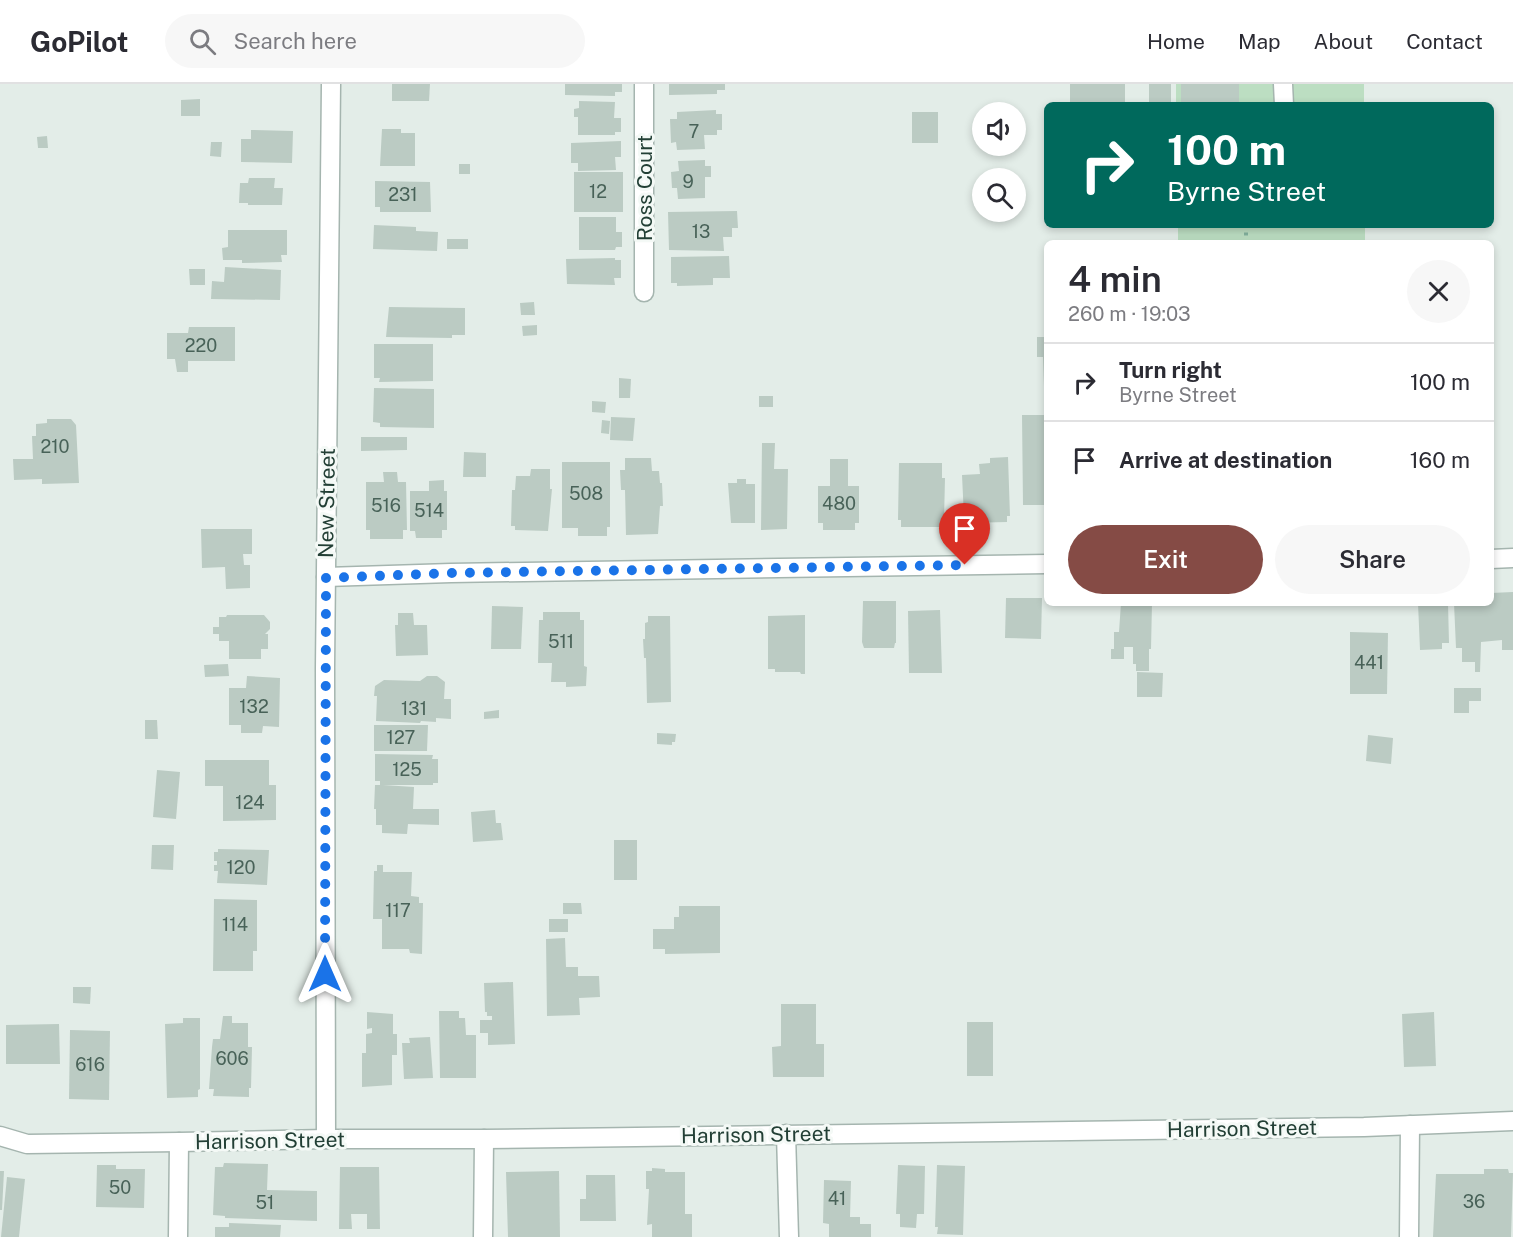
<!DOCTYPE html>
<html lang="en">
<head>
<meta charset="utf-8">
<style>
	:root { --surface:#fff; --page:#f7f7f7; --text:#2b2b33; --muted:#7c7c81; --line:#e1e1e2; --accent:#854b45 }
	body { margin:0; font-family:"Public Sans",sans-serif; background:var(--page); color:var(--text); height:100vh; display:flex; flex-direction:column; font-size:22px; white-space:nowrap }
	* { box-sizing:border-box; margin:0 }
	p { font-size:20px; color:var(--muted) }
	.icon { flex:none; width:33px; height:33px; fill:none; stroke:currentColor; stroke-width:2; stroke-linecap:round; stroke-linejoin:round }
	.map { position:relative; flex:1; overflow:hidden }
	.side { position:absolute; left:1044px; top:156px; width:450px; height:366px; display:flex; flex-direction:column; background:var(--surface); border-radius:9px; box-shadow:0 3px 9px #0003 }
	.side>* { flex:none }
	.hud { position:absolute; left:1044px; top:18px; width:450px; height:126px; border-radius:9px; box-shadow:0 3px 9px #0003; background:#00695c; color:#fff; overflow:hidden }
	.buttons { position:absolute; left:972px; top:18px; display:grid; gap:12px }
	.buttons a { display:grid; place-items:center; width:54px; height:54px; border-radius:50%; background:var(--surface); box-shadow:0 3px 9px #0003; font-size:30px }
	.pin { position:absolute; display:grid; place-items:center; width:51px; height:51px; color:#fff; margin:-62px -26px; border-radius:50% 50% 50% 0; rotate:-45deg; box-shadow:0 0 6px #0007 }
	.pin .icon { rotate:45deg }
	.me { position:absolute; width:66px; margin:-33px; rotate:0deg; stroke-linejoin:round; filter:drop-shadow(0 0 4px #0008) }
	.turn { display:flex; align-items:center; gap:21px; height:126px; padding:0 24px; font-size:27px }
	.turn .icon { width:78px; height:78px; stroke-width:2.5 }
	.turn b { display:block; font-size:42px; line-height:51px }
	.round { display:grid; place-items:center; flex:none; width:63px; height:63px; border-radius:32px; background:var(--page) }
	.summary { display:flex; align-items:center; justify-content:space-between; height:102px; padding:0 24px }
	h1 { font-size:36px; font-weight:600; line-height:45px }
	.cta { display:flex; gap:12px; margin-top:auto; padding:12px 24px }
	.cta a { flex:1; height:69px; border-radius:36px; background:var(--accent); color:#fff; font-size:24px; font-weight:600; line-height:69px; text-align:center }
	.cta a+a { background:var(--page); color:var(--text) }
	ul { padding:0; list-style:none }
	li { display:flex; align-items:center; gap:18px; height:78px; padding:0 24px; border-top:2px solid var(--line) }
	li div { flex:1 }
	li b { display:block; font-size:22px }
	li em { font-style:normal }
	header { display:flex; align-items:center; gap:36px; box-sizing:border-box; height:84px; padding:0 30px; background:var(--surface); border-bottom:2px solid var(--line) }
	header strong { font-size:28px }
	nav { display:flex; gap:33px; margin-inline-start:auto; font-size:21px }
	.search { width:420px; height:54px; background:var(--page); display:flex; align-items:center; gap:15px; box-sizing:border-box; padding:0 21px; border-radius:33px; color:var(--muted); font-size:22px }
	.map>svg:first-child { display:block }
</style>
</head>
<body>
<header>
<strong>GoPilot</strong>
<div class="search"><svg class="icon" aria-label="search" viewBox="0 0 24 24"><circle cx="10" cy="10" r="6"/><path d="M15 15l6 6"/></svg>Search here</div>
<nav><a>Home</a><a>Map</a><a>About</a><a>Contact</a></nav>
</header>
<div class="map">
<svg width="1513" height="1153" viewBox="0 0 1513 1153">
	<rect width="100%" height="100%" fill="#e3ede8"/>
	<!-- green -->
	<g fill="#bcdec2">
		<rect x="1176" y="0" width="188" height="21"/>
		<rect x="1178" y="141" width="187" height="18"/>
	</g>
	<!-- building -->
	<g fill="#bbcbc3">
		<polygon points="392,0 430,0 429,17 392,17"/>
		<polygon points="565,0 622,0 622,8 615,8 615,12 565,11"/>
		<polygon points="669,0 725,0 725,6 717,6 717,10 669,11"/>
		<rect x="1070" y="0" width="55" height="21"/>
		<rect x="1149" y="0" width="22" height="21"/>
		<rect x="1181" y="0" width="58" height="21"/>
		<polygon points="200,15 200,32 181,32 181,16"/>
		<polygon points="579,17 615,18 614,34 621,34 621,48 615,48 615,51 578,51 578,33 574,33 574,25 579,24"/>
		<polygon points="716,26 716,30 722,30 722,46 717,46 717,51 704,51 705,65 677,66 676,58 671,59 670,35 677,35 677,28"/>
		<rect x="912" y="28" width="26" height="31"/>
		<polygon points="382,45 401,45 401,49 415,49 415,82 380,82"/>
		<polygon points="251,46 293,47 292,79 241,78 241,55 251,55"/>
		<polygon points="47,52 48,64 38,64 37,53"/>
		<polygon points="621,57 621,73 615,73 616,86 578,87 578,79 571,79 571,59"/>
		<polygon points="211,58 222,58 221,73 210,72"/>
		<polygon points="705,76 705,82 711,82 711,93 705,93 705,114 678,115 677,104 672,104 671,88 679,87 678,77"/>
		<rect x="459" y="80" width="11" height="10"/>
		<rect x="574" y="88" width="49" height="40"/>
		<polygon points="249,94 275,94 274,104 283,104 282,121 248,121 248,119 239,119 240,99 248,99"/>
		<polygon points="375,97 430,98 431,128 380,128 380,123 375,123"/>
		<polygon points="737,127 738,144 732,144 732,153 723,153 724,167 669,166 668,128"/>
		<polygon points="579,133 616,133 616,148 622,148 622,163 616,163 615,166 579,166"/>
		<polygon points="374,141 416,143 416,147 438,148 437,167 373,165"/>
		<polygon points="228,146 287,146 287,171 281,171 282,178 242,179 242,176 223,176 222,164 228,163"/>
		<rect x="447" y="155" width="21" height="10"/>
		<polygon points="729,172 730,194 713,194 713,201 677,202 677,199 671,199 671,173"/>
		<polygon points="615,174 615,176 621,176 621,194 614,194 615,201 567,200 566,175"/>
		<polygon points="225,183 281,186 280,216 211,215 212,197 224,198"/>
		<polygon points="189,185 205,185 205,201 190,201"/>
		<polygon points="534,218 535,231 521,231 520,219"/>
		<polygon points="389,223 465,224 465,251 452,251 452,254 386,253"/>
		<polygon points="537,241 537,251 523,252 522,242"/>
		<polygon points="189,243 235,243 235,277 188,277 188,288 177,288 175,275 167,275 167,249 188,249"/>
		<polygon points="1037,253 1047,253 1047,421 1023,421 1022,331 1045,331 1043,273 1037,273"/>
		<polygon points="374,260 433,260 433,297 379,298 380,294 374,294"/>
		<polygon points="619,294 631,295 630,314 619,314"/>
		<polygon points="374,304 434,305 434,344 380,343 380,339 373,338"/>
		<rect x="759" y="312" width="14" height="11"/>
		<polygon points="592,317 606,318 605,329 592,328"/>
		<polygon points="611,333 635,334 633,357 610,356"/>
		<polygon points="47,335 71,335 76,341 79,399 42,400 42,395 14,396 13,375 33,375 32,352 36,352 36,340 47,339"/>
		<polygon points="602,336 610,337 609,350 601,349"/>
		<polygon points="361,353 407,353 407,366 361,367"/>
		<polygon points="762,359 775,359 774,385 788,385 787,445 761,446"/>
		<polygon points="464,368 486,369 486,393 463,393"/>
		<polygon points="1008,373 1010,432 1007,432 1007,438 967,439 967,433 964,433 962,391 980,390 979,380 990,379 990,374"/>
		<polygon points="625,374 651,374 652,387 659,387 660,399 662,399 663,422 660,422 658,450 626,451 625,406 621,406 620,386 625,386"/>
		<polygon points="830,375 848,375 848,402 859,402 859,439 855,439 855,446 823,446 823,439 818,439 818,402 830,402"/>
		<polygon points="562,378 610,378 610,443 607,443 607,452 578,452 578,444 562,444"/>
		<polygon points="899,379 942,379 942,394 945,394 944,436 942,435 942,443 901,443 901,436 898,436"/>
		<polygon points="531,385 550,385 550,405 552,405 548,447 515,446 515,442 511,442 512,406 515,406 516,392 530,392"/>
		<polygon points="383,388 397,388 398,398 406,398 407,446 403,446 403,455 370,455 370,446 366,446 366,398 384,398"/>
		<polygon points="737,395 746,395 746,400 755,400 755,439 731,439 728,399 737,399"/>
		<polygon points="444,396 444,407 447,407 447,446 442,446 442,454 416,454 415,447 410,447 410,407 429,407 429,397"/>
		<polygon points="201,445 252,445 252,470 243,470 244,481 250,481 250,504 226,505 225,483 202,484"/>
		<polygon points="1513,508 1513,566 1502,566 1502,556 1481,558 1480,588 1475,588 1475,578 1462,578 1462,564 1456,564 1454,519 1491,519 1491,509"/>
		<polygon points="1006,514 1042,514 1041,555 1005,554"/>
		<polygon points="863,517 896,517 896,559 895,559 894,564 864,564 862,558"/>
		<polygon points="1121,519 1152,519 1151,565 1149,565 1149,587 1136,587 1136,580 1133,580 1133,563 1124,563 1124,575 1111,575 1111,565 1114,565 1114,548 1119,548"/>
		<polygon points="1418,519 1448,519 1449,559 1442,559 1442,565 1420,566"/>
		<polygon points="492,522 523,523 521,565 491,565"/>
		<polygon points="940,526 942,589 909,589 908,527"/>
		<polygon points="543,528 580,528 580,536 584,536 584,582 587,583 586,602 566,603 566,598 551,598 552,579 538,579 539,536 543,536"/>
		<polygon points="398,529 413,529 414,541 427,541 428,571 396,572 395,541 398,541"/>
		<polygon points="227,531 264,531 270,538 270,545 265,550 268,550 268,565 261,565 261,575 229,575 229,557 219,557 219,550 213,550 213,543 219,543 219,533 226,533"/>
		<polygon points="805,531 805,590 801,590 800,588 775,588 775,585 768,585 768,532"/>
		<polygon points="648,532 670,532 671,618 647,619 646,574 644,574 643,555 645,555 645,539 648,538"/>
		<polygon points="1350,548 1388,549 1387,610 1350,610"/>
		<polygon points="228,580 229,592 205,593 204,581"/>
		<polygon points="1137,588 1163,589 1162,613 1137,613"/>
		<polygon points="247,592 280,594 279,643 263,642 262,649 241,649 241,641 229,641 229,604 246,604"/>
		<polygon points="427,592 437,592 445,598 444,615 451,615 451,635 436,634 436,638 421,637 420,639 376,637 377,612 374,612 375,602 384,596 420,597"/>
		<polygon points="1454,604 1481,604 1481,617 1469,617 1469,629 1454,629"/>
		<polygon points="499,626 499,634 484,635 484,628"/>
		<polygon points="145,636 157,636 158,655 145,655"/>
		<polygon points="374,641 428,641 427,667 374,667"/>
		<polygon points="657,649 676,650 675,658 672,658 672,661 657,660"/>
		<polygon points="1368,651 1393,654 1391,680 1366,677"/>
		<polygon points="375,670 433,671 432,675 438,675 438,699 433,699 433,701 383,701 414,703 413,725 439,725 439,741 408,740 407,750 382,749 382,741 376,741 376,725 374,725 375,701 380,701 380,697 375,697"/>
		<polygon points="205,676 269,676 269,701 276,701 276,736 223,737 223,702 205,702"/>
		<polygon points="157,686 180,688 176,735 153,733"/>
		<polygon points="495,726 496,739 501,739 503,756 473,758 471,728"/>
		<rect x="614" y="756" width="23" height="40"/>
		<polygon points="152,761 174,761 173,786 151,785"/>
		<polygon points="218,765 269,766 267,801 217,799 218,787 214,787 214,781 217,781 217,777 214,777 214,768 218,768"/>
		<polygon points="377,781 383,781 383,788 412,788 411,812 419,813 419,819 423,819 422,870 410,869 409,865 382,865 382,835 373,835 374,787 377,787"/>
		<polygon points="214,815 257,816 257,867 253,867 253,887 213,887"/>
		<polygon points="563,819 581,819 582,830 563,830"/>
		<polygon points="679,822 720,822 720,869 665,870 665,865 653,865 653,845 674,845 674,833 679,833"/>
		<rect x="549" y="835" width="19" height="13"/>
		<polygon points="565,854 566,883 578,883 578,892 599,892 600,913 579,914 580,931 547,932 546,855"/>
		<polygon points="513,898 515,960 488,961 488,949 480,949 480,936 492,936 492,932 487,932 487,928 485,928 484,899"/>
		<polygon points="73,903 91,903 90,920 73,919"/>
		<polygon points="781,920 816,920 816,960 824,960 824,993 773,993 772,963 781,962"/>
		<polygon points="439,927 459,927 459,934 465,934 466,951 476,951 476,994 440,994"/>
		<polygon points="367,928 393,930 393,950 397,950 397,971 392,971 392,1001 362,1003 362,969 366,969 366,950 372,949 372,944 367,945"/>
		<polygon points="1434,928 1436,982 1404,983 1402,930"/>
		<polygon points="223,932 232,932 232,939 248,939 248,963 252,963 251,1004 249,1004 249,1013 213,1012 214,1005 209,1005 212,963 213,955 220,955"/>
		<polygon points="183,934 200,934 200,1005 198,1006 198,1013 167,1014 165,940 183,939"/>
		<rect x="967" y="938" width="26" height="54"/>
		<polygon points="59,940 60,980 6,980 6,941"/>
		<polygon points="70,946 110,947 109,1016 69,1015"/>
		<polygon points="430,953 433,994 404,995 402,959 410,959 409,954"/>
		<polygon points="224,1079 268,1080 267,1106 317,1107 317,1137 225,1134 225,1132 213,1131 215,1083 223,1083"/>
		<polygon points="97,1081 116,1081 116,1085 145,1085 144,1124 96,1123"/>
		<polygon points="898,1081 925,1082 924,1130 917,1130 916,1144 900,1143 900,1130 896,1130"/>
		<polygon points="937,1081 965,1082 963,1151 937,1150 938,1143 935,1143"/>
		<polygon points="340,1083 379,1083 380,1145 367,1145 367,1130 351,1130 352,1145 339,1145"/>
		<polygon points="652,1084 665,1085 665,1088 685,1088 685,1130 692,1130 692,1153 652,1153 652,1140 647,1141 649,1105 646,1105 646,1087 652,1087"/>
		<polygon points="1484,1085 1508,1085 1509,1089 1513,1089 1511,1153 1433,1153 1436,1090 1484,1090"/>
		<polygon points="0,1087 4,1087 2,1126 0,1126"/>
		<polygon points="559,1087 560,1153 508,1153 506,1088"/>
		<polygon points="586,1091 615,1091 616,1137 580,1137 580,1115 586,1115"/>
		<polygon points="7,1093 25,1095 19,1153 1,1153"/>
		<polygon points="824,1096 851,1097 850,1133 860,1133 860,1140 871,1140 871,1153 829,1153 829,1140 823,1139"/>
		<polygon points="229,1139 281,1141 280,1153 215,1153 215,1143 229,1143"/>
	</g>
	<g fill="none" stroke-linecap="round" stroke-linejoin="round">
		<defs>
			<g id="minor">
				<polyline points="1283,0 1284,21"/>
				<polyline points="644,208 644,0"/>
				<polyline points="1491,475 1513,474"/>
				<polyline points="326,493 451,489 1047,480"/>
				<polyline points="786,1050 789,1153"/>
				<polyline points="0,1052 27,1060 179,1058 326,1055 484,1055 1364,1043 1513,1037"/>
				<polyline points="326,1055 325,584 331,0"/>
				<polyline points="178,1153 179,1058"/>
				<polyline points="483,1153 484,1055"/>
				<polyline points="1409,1153 1410,1041"/>
			</g>
		</defs>
		<!-- minor casing -->
		<use href="#minor" stroke="#a5b5af" stroke-width="21"/>
		<!-- path -->
		<polyline stroke="#83b19e" stroke-width="4" stroke-dasharray="3 4.5" stroke-linecap="butt" points="1246,159 1246,141"/>
		<!-- minor -->
		<use href="#minor" stroke="#fff" stroke-width="18"/>
	</g>
	<g fill="none" stroke-linecap="round" stroke-linejoin="round">
		<!-- route -->
		<polyline stroke="#1a73e8" stroke-width="10" stroke-dasharray="0 18" points="325,890 326,494 451,489 965,481"/>
	</g>
	<g text-anchor="middle" stroke-width="6" stroke-linejoin="round" paint-order="stroke">
		<!-- number labels -->
		<g font-size="18" fill="#486258">
			<text x="694" y="54">7</text>
			<text x="688" y="104">9</text>
			<text x="598" y="114">12</text>
			<text x="403" y="117">231</text>
			<text x="701" y="154">13</text>
			<text x="201" y="268">220</text>
			<text x="55" y="369">210</text>
			<text x="586" y="416">508</text>
			<text x="839" y="426">480</text>
			<text x="386" y="428">516</text>
			<text x="429" y="433">514</text>
			<text x="561" y="564">511</text>
			<text x="1369" y="585">441</text>
			<text x="254" y="629">132</text>
			<text x="414" y="631">131</text>
			<text x="401" y="660">127</text>
			<text x="407" y="692">125</text>
			<text x="250" y="725">124</text>
			<text x="241" y="790">120</text>
			<text x="398" y="833">117</text>
			<text x="235" y="847">114</text>
			<text x="232" y="981">606</text>
			<text x="90" y="987">616</text>
			<text x="120" y="1110">50</text>
			<text x="837" y="1121">41</text>
			<text x="1474" y="1124">36</text>
			<text x="265" y="1125">51</text>
		</g>
		<!-- street labels -->
		<g font-size="21" fill="#223f35" stroke="#f4f9f6">
			<text transform="translate(645 104) rotate(-90)" y="7">Ross Court</text>
			<text transform="translate(327 419) rotate(-89)" y="7">New Street</text>
			<text transform="translate(1242 1045) rotate(-1)" y="7">Harrison Street</text>
			<text transform="translate(756 1051) rotate(-1)" y="7">Harrison Street</text>
			<text transform="translate(270 1057) rotate(-1)" y="7">Harrison Street</text>
		</g>
	</g>
</svg>
<div class="buttons">
<a><svg class="icon" aria-label="sound" viewBox="0 0 24 24"><path d="M4 9h4l5-4v14l-5-4H4zM17 9q2 3 0 6"/></svg></a>
<a><svg class="icon" aria-label="search" viewBox="0 0 24 24"><circle cx="10" cy="10" r="6"/><path d="M15 15l6 6"/></svg></a>
</div>
<div class="pin" style="left:965px;top:481px;background:#d93025"><svg class="icon" aria-label="arrive" viewBox="0 0 24 24"><path d="M6 21V4h12l-3 4 3 4H6"/></svg></div>
<svg class="me" style="left:325px;top:890px" viewBox="-20 -20 40 40"><path d="M0-17L14 15 0 8-14 15z" fill="#1a73e8" stroke="#fff" stroke-width="4"/></svg>
<div class="hud">
<div class="turn"><svg class="icon" aria-label="right" viewBox="0 0 24 24"><path d="M7 20v-9h11M14 6l5 5-5 5"/></svg><div><b>100 m</b>Byrne Street</div></div>
</div>
<section class="side">
<div class="summary"><div><h1>4 min</h1><p>260 m · 19:03</p></div><a class="round"><svg class="icon" aria-label="close" viewBox="0 0 24 24"><path d="M6 6l12 12M18 6L6 18"/></svg></a></div>
<ul>
<li><svg class="icon" aria-label="right" viewBox="0 0 24 24"><path d="M7 20v-9h11M14 6l5 5-5 5"/></svg><div><b>Turn right</b><p>Byrne Street</p></div><em>100 m</em></li>
<li><svg class="icon" aria-label="arrive" viewBox="0 0 24 24"><path d="M6 21V4h12l-3 4 3 4H6"/></svg><div><b>Arrive at destination</b></div><em>160 m</em></li>
</ul>
<div class="cta"><a>Exit</a><a>Share</a></div>
</section>
</div>
</body>
</html>
